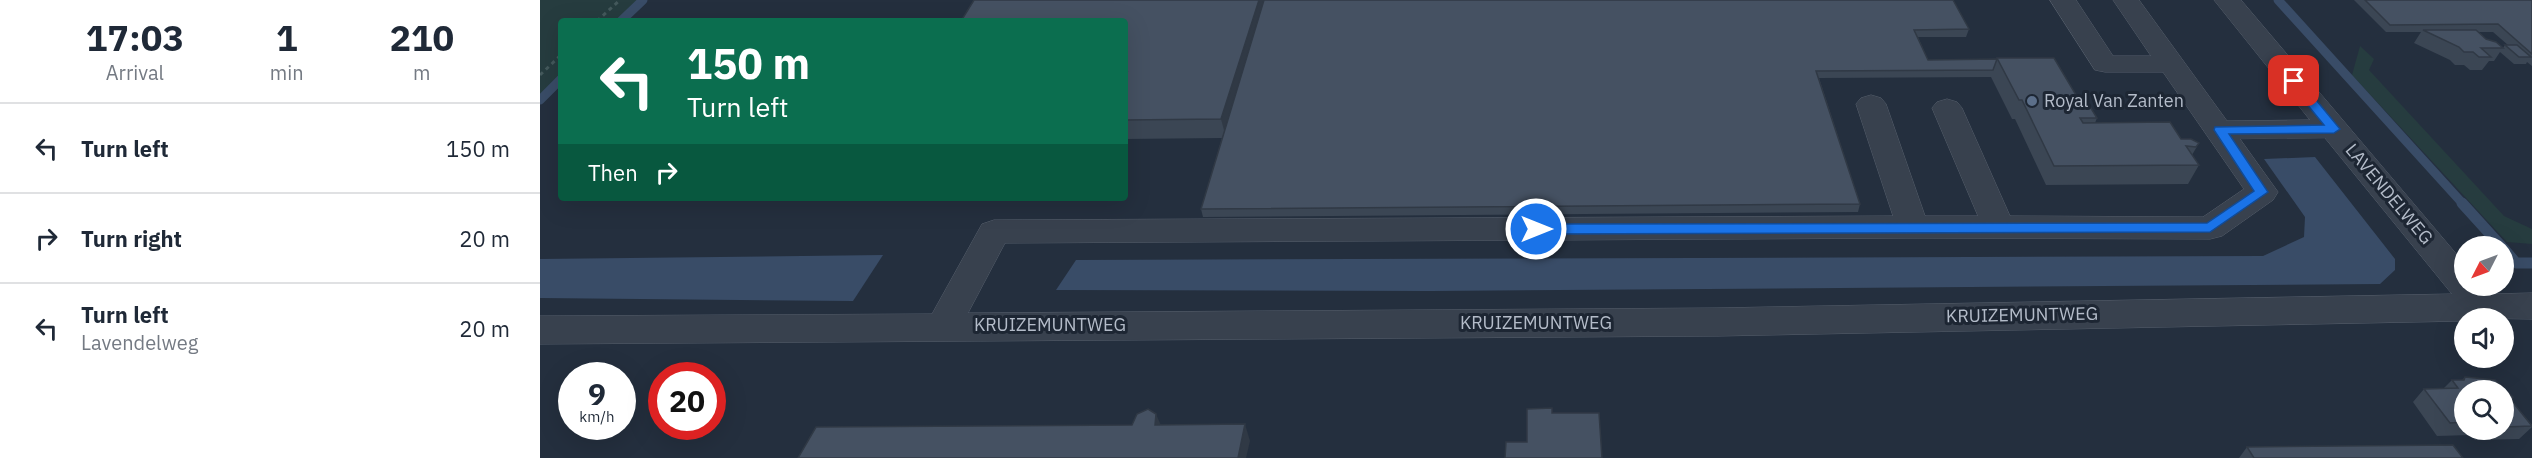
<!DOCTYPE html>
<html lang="en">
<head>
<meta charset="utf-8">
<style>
	:root { --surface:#fff; --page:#f6f6f7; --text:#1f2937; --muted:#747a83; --line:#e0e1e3 }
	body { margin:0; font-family:"IBM Plex Sans",sans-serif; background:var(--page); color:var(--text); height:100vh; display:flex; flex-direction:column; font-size:22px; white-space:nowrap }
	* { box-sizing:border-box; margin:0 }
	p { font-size:20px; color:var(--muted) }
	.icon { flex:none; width:33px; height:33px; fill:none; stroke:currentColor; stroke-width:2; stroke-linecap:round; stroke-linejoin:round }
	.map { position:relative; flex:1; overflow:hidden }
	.details { display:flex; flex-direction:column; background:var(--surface); width:540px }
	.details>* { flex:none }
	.top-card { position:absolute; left:18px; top:18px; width:570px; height:183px; border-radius:6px; box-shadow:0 6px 24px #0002; background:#0b6e4f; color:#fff; overflow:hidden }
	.needle { width:39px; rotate:228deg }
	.fabs { position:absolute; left:1914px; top:236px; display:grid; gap:12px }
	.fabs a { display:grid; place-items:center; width:60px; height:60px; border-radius:50%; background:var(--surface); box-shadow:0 6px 24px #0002; font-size:30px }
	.speed { position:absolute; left:18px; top:362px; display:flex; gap:12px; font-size:30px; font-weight:700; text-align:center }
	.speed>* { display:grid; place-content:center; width:78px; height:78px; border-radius:50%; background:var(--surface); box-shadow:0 6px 24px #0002; line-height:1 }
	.speed small { font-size:15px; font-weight:400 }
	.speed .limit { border:9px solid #d22; background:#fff; color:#111 }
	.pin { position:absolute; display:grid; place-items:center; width:51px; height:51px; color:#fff; margin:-26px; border-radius:12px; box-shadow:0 3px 9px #0006 }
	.me { position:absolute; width:66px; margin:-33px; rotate:90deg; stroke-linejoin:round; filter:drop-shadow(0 0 4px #0008) }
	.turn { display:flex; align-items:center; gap:21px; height:126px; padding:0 30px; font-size:27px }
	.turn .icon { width:78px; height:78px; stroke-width:2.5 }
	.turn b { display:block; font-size:42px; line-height:51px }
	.then { display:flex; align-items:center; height:57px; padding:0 30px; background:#0003; gap:12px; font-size:22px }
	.eta { display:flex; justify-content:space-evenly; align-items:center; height:102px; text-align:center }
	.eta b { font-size:36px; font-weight:800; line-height:42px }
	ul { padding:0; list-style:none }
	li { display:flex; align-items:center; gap:18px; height:90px; padding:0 30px; border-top:2px solid var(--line) }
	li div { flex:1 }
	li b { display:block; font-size:22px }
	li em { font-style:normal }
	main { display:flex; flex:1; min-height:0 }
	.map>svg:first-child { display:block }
</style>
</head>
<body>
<main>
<section class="details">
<div class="eta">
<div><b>17:03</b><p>Arrival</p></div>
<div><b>1</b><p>min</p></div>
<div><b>210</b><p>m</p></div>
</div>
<ul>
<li><svg class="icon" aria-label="left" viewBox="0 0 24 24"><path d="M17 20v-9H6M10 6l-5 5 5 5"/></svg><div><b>Turn left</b></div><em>150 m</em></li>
<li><svg class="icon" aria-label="right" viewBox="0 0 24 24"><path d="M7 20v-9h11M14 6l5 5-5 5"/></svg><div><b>Turn right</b></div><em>20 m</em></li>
<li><svg class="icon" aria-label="left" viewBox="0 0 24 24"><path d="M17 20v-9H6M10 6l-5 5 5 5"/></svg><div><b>Turn left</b><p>Lavendelweg</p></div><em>20 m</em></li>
</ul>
</section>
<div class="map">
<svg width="1992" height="458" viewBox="0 0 1992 458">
	<rect width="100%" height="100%" fill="#242f3e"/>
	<!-- green -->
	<g fill="#263c3f">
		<polygon points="0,0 104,0 81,21 21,21 21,77 0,97"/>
		<polygon points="1820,46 1834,59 1829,70 1964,216 1992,229 1992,244 1967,242 1812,75"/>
	</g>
	<!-- water -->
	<g fill="#394c67">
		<polygon points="1775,157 1855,259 1855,270 1840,284 891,291 516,290 536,260 1723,256 1764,237 1765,217 1724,159"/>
		<polygon points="343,255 313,301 0,298 0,259"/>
	</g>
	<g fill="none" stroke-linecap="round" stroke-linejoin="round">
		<!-- stream-far1 -->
		<g stroke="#394c67" stroke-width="9">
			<polyline points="1738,0 1924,205"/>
			<polyline points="81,21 103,0"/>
			<polyline points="0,100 21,79"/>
		</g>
		<!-- stream -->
		<g stroke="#394c67" stroke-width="11">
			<polyline points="1922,203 1961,246"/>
			<polyline points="1964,249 1976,263 1992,263"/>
		</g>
		<defs>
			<path id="minor" d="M 1510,0 L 1536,0 L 1573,56 L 1611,56 L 1573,0 L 1599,0 L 1687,121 L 1770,120 L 1674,0 L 1701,0 L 1924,263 L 1924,285 L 1944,285 L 1951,294 L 1992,293 L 1992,319 L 1924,318 L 1924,321 L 1178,336 L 0,344 L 0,316 L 392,314 L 442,224 L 454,220 L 1353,216 L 1316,104 L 1321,98 L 1331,95 L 1341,98 L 1346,104 L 1385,216 L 1438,216 L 1392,108 L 1397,102 L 1407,99 L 1417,102 L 1422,108 L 1470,216 L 1663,217 L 1704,189 L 1623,72 L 1565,72 L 1555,70 ZM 1785,138 L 1912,294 L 1178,308 L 428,313 L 465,243 L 1373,238 L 1670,239 L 1682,236 L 1733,200 L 1738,192 L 1700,139 Z"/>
		</defs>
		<!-- minor casing -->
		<use href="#minor" stroke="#565f6c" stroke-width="1"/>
		<!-- path -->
		<g stroke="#44595c" stroke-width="3" stroke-dasharray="4 4" stroke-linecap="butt">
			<polyline points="57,21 80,0"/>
			<polyline points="0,75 21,55"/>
		</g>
		<!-- minor -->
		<use href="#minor" fill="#38414e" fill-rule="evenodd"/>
	</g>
	<!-- wall -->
	<g fill="#3b4654" fill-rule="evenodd">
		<path d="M 1814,0 L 1992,0 L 1992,66 L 1987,62 L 1986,64 L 1974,64 L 1960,52 L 1954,61 L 1949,61 L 1942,70 L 1930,70 L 1924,65 L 1915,65 L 1910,60 L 1874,43 L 1881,32 L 1846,32 ZM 1938,32 L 1953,32 L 1968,45 L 1965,45 L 1963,48 L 1946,39 Z"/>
		<polygon points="585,21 1429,29 1426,37 1378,37 1388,60 1457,59 1539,100 1537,105 1557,118 1555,123 1659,143 1652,155 1659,165 1648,184 1506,185 1475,119 1472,119 1451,77 1279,78 1320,204 1318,212 663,217 661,209 682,138 585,139"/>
		<path d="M 1925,377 L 1955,380 L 1973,397 L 1971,400 L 1992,425 L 1992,427 L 1979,439 L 1935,440 L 1931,435 L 1897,436 L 1873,402 L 1884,389 L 1904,388 L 1912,380 L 1922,380 ZM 1924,390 L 1964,390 L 1964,429 L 1924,429 Z"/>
		<polygon points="1707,447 1923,458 1699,458"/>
	</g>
	<!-- shaded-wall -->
	<g fill="#303945">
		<polygon points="719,0 728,0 686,138 681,119"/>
		<polygon points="616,414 623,430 615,425"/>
		<polygon points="705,424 710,441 706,458 698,458"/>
	</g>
	<!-- building -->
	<g fill="#455162" stroke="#303945" stroke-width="1.5">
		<polygon points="434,0 719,0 681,119 585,120 585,75 587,72 585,72 585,21 421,21"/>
		<polygon points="724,0 1413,0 1429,29 1374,30 1388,60 1457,59 1453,70 1276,71 1320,204 661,209"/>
		<polygon points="1825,0 1992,0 1992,54 1958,24 1850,25"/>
		<polygon points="1883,30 1936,30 1946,39 1956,42 1963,48 1941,48 1951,57 1939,57 1933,52 1924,52 1919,47"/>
		<polygon points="1965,45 1977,45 1991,57 1979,57"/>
		<polygon points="1457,58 1514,58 1539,100 1530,100 1533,105 1549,105 1557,118 1540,118 1543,123 1630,122 1641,139 1651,139 1659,143 1656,147 1646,146 1659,165 1514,166 1482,100 1479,100"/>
		<polygon points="1925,377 1955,380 1973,397 1971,400 1992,426 1964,427 1964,390 1924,390 1924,422 1910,423 1884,389 1918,388 1912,380 1924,380"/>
		<polygon points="1012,408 1012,413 1059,413 1062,458 965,458 966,442 987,442 987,409"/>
		<polygon points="608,409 616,414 615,425 705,424 698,458 258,458 276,427 592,425 597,414"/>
		<polygon points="1913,445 1923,458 1714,458 1707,447"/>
	</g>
	<!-- route -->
	<polygon fill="#1a73e8" stroke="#114b97" stroke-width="1.5" points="1754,77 1758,78 1800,129 1794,133 1689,134 1728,192 1670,232 996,234 989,229 996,224 1667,223 1714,191 1674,130 1675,127 1784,125 1748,81"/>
	<!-- markers -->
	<circle fill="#5c6f8a" stroke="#1d2633" stroke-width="2" cx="1492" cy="101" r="6"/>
	<g text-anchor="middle" stroke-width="6" stroke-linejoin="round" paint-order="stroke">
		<!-- poi labels -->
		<g font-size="18" fill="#b4bcc9" stroke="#1d2633" text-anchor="start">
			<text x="1504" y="107">Royal Van Zanten</text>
		</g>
		<!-- street labels -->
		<g font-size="18" fill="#b4bcc9" stroke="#1d2633">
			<text transform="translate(1849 194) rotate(50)" y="6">LAVENDELWEG</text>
			<text transform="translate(1482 315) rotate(-1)" y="6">KRUIZEMUNTWEG</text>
			<text x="996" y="329">KRUIZEMUNTWEG</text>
			<text x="510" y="331">KRUIZEMUNTWEG</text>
		</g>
	</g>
</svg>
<div class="fabs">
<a><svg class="needle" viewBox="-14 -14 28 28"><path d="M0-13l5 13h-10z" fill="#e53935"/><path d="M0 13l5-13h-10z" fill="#747a83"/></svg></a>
<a><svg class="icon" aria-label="sound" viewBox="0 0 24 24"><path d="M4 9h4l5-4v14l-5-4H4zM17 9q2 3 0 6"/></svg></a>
<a><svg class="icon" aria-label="search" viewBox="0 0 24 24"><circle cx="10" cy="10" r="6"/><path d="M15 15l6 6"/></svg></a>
</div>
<div class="speed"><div>9<small>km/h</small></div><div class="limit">20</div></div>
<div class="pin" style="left:1754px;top:81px;background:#d93025"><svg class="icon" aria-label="arrive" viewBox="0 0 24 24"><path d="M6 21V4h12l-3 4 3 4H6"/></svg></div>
<svg class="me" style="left:996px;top:229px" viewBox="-20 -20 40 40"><circle r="17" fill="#1a73e8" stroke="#fff" stroke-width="3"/><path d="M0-11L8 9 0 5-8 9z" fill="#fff"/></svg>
<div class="top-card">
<div class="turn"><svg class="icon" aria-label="left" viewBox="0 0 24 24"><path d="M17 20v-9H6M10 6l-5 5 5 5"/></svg><div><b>150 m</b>Turn left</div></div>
<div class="then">Then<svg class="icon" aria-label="right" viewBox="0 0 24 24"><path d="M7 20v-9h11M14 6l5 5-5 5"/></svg></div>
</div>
</div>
</main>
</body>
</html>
